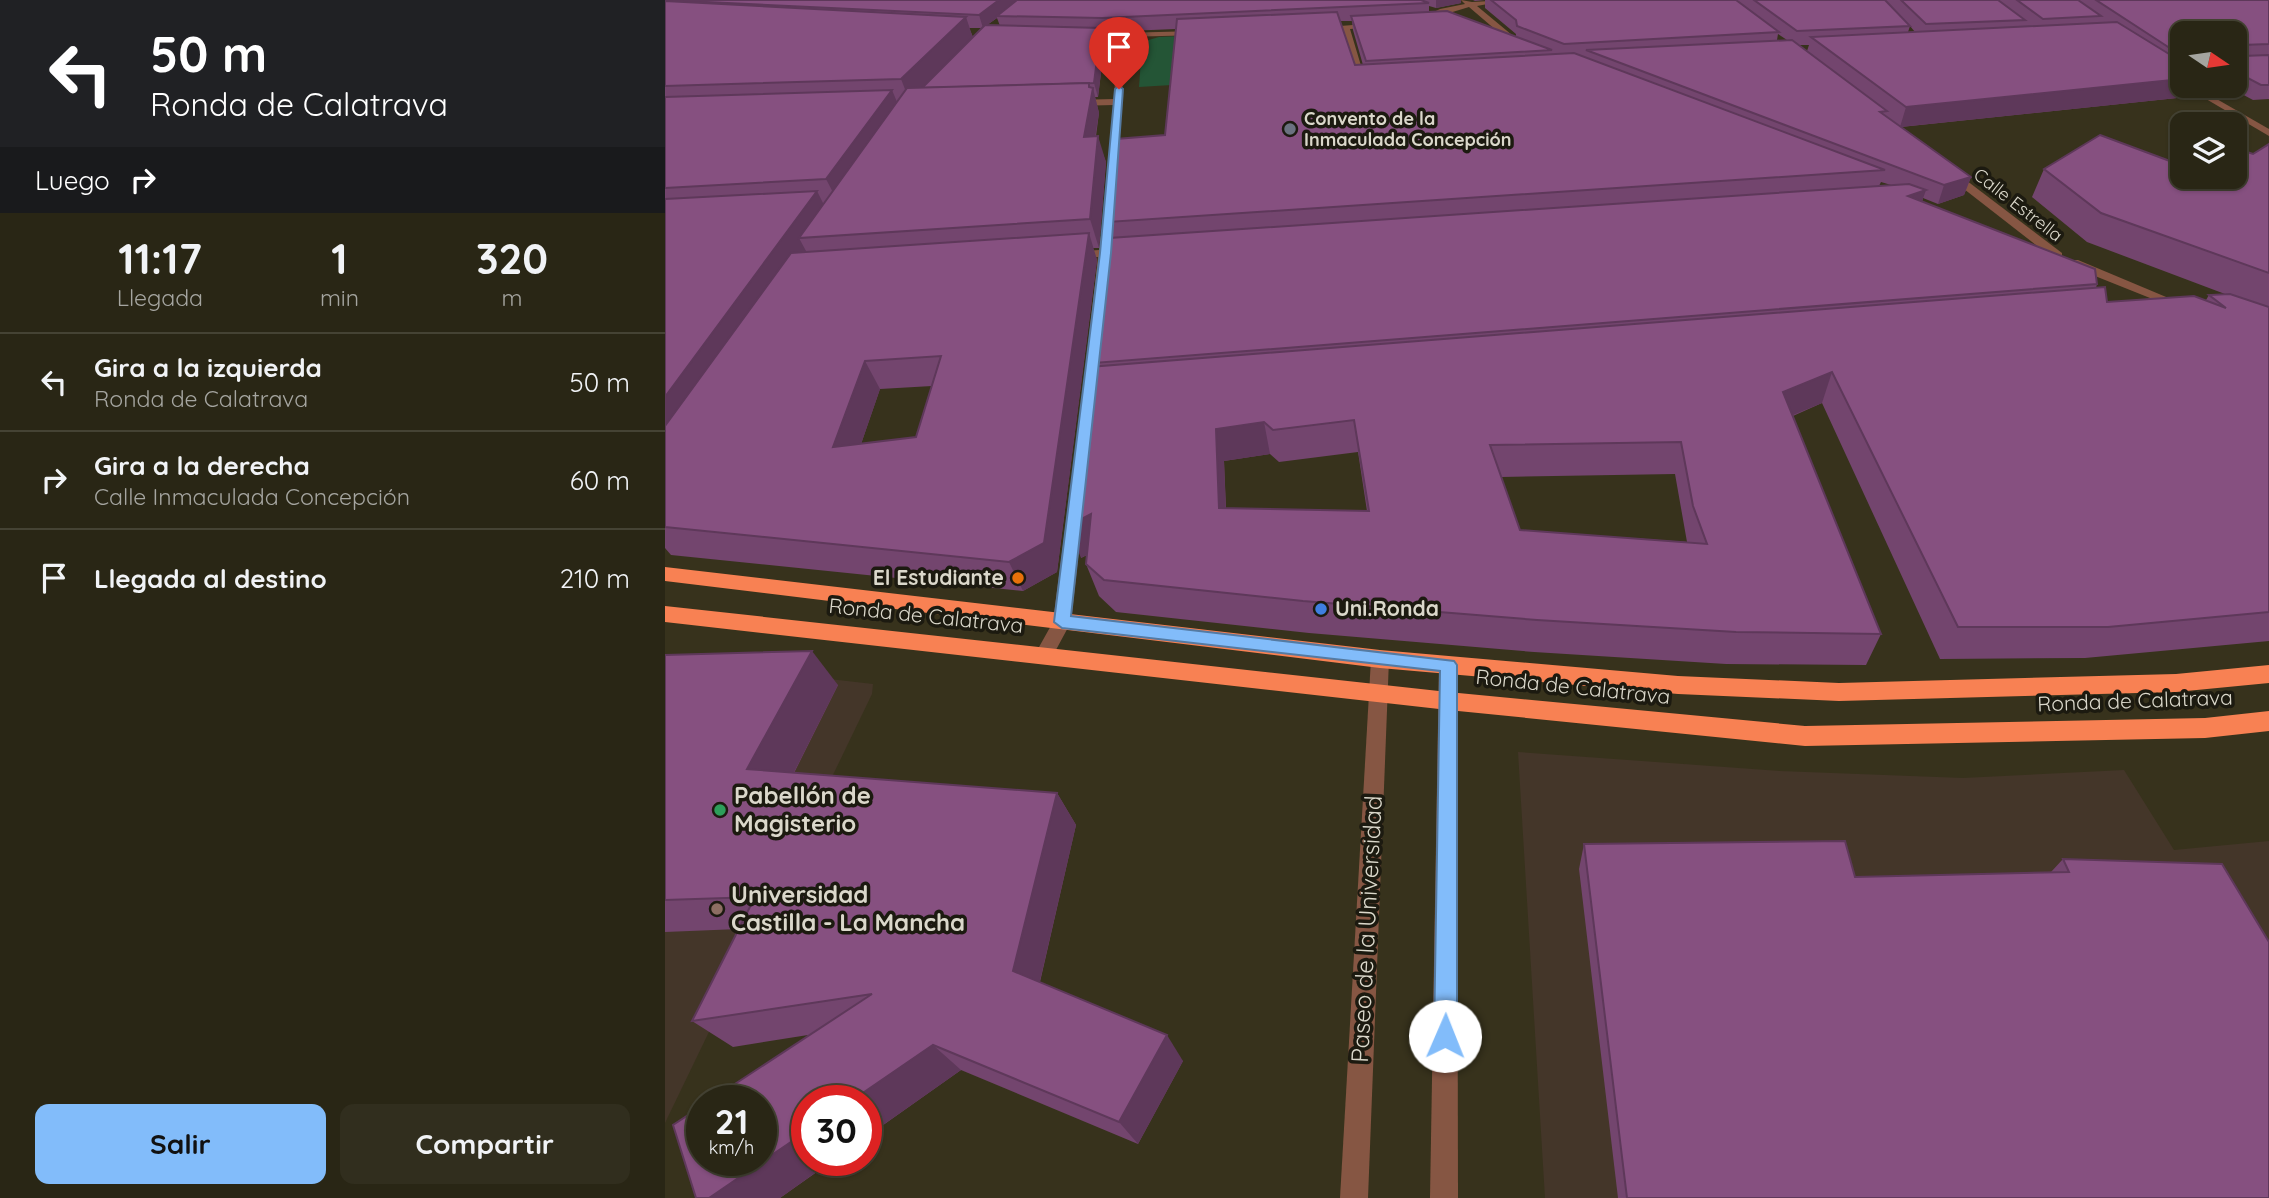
<!DOCTYPE html>
<html lang="es">
<head>
<meta charset="utf-8">
<style>
	:root { --surface:#292615; --page:#312e1e; --text:#f1f3f6; --muted:#a5a5a0; --line:#454334; --accent:#82bcfa }
	body { margin:0; font-family:Quicksand,sans-serif; background:var(--page); color:var(--text); height:100vh; display:flex; flex-direction:column; font-size:26px; white-space:nowrap }
	* { box-sizing:border-box; margin:0 }
	p { font-size:23px; color:var(--muted) }
	.icon { flex:none; width:38px; height:38px; fill:none; stroke:currentColor; stroke-width:2; stroke-linecap:round; stroke-linejoin:round }
	.map { position:relative; flex:1; overflow:hidden }
	.side { display:flex; flex-direction:column; background:var(--surface); width:665px }
	.side>* { flex:none }
	.guide { background:#202124; color:#fff; overflow:hidden }
	.needle { width:46px; rotate:103deg }
	.fabs { position:absolute; left:1505px; top:21px; display:grid; gap:14px }
	.fabs a { display:grid; place-items:center; width:77px; height:77px; border-radius:14px; background:var(--surface); box-shadow:0 2px 5px #0004,0 0 0 2px var(--line); font-size:35px }
	.speed { position:absolute; left:21px; top:1085px; display:flex; gap:14px; font-size:35px; font-weight:700; text-align:center }
	.speed>* { display:grid; place-content:center; width:91px; height:91px; border-radius:50%; background:var(--surface); box-shadow:0 2px 5px #0004,0 0 0 2px var(--line); line-height:1 }
	.speed small { font-size:18px; font-weight:400 }
	.speed .limit { border:10px solid #d22; background:#fff; color:#111 }
	.pin { position:absolute; display:grid; place-items:center; width:60px; height:60px; color:#fff; margin:-72px -30px; border-radius:50% 50% 50% 0; rotate:-45deg; box-shadow:0 0 7px #0007 }
	.pin .icon { rotate:45deg }
	.me { position:absolute; width:77px; margin:-38px; rotate:1deg; stroke-linejoin:round; filter:drop-shadow(0 0 5px #0008) }
	.turn { display:flex; align-items:center; gap:24px; height:147px; padding:0 35px; font-size:32px }
	.turn .icon { width:91px; height:91px; stroke-width:2.5 }
	.turn b { display:block; font-size:49px; line-height:60px }
	.then { display:flex; align-items:center; height:66px; padding:0 35px; background:#0003; gap:14px; font-size:26px }
	.eta { display:flex; justify-content:space-evenly; align-items:center; height:119px; text-align:center }
	.eta b { font-size:42px; font-weight:700; line-height:49px }
	.primary-button { display:flex; gap:14px; margin-top:auto; padding:14px 35px }
	.primary-button a { flex:1; height:80px; border-radius:14px; background:var(--accent); color:#111; font-size:28px; font-weight:700; line-height:80px; text-align:center }
	.primary-button a+a { background:var(--page); color:var(--text) }
	ul { padding:0; list-style:none }
	li { display:flex; align-items:center; gap:21px; height:98px; padding:0 35px; border-top:2px solid var(--line) }
	li div { flex:1 }
	li b { display:block; font-size:26px }
	li em { font-style:normal }
	main { display:flex; flex:1; min-height:0 }
	.map>svg:first-child { display:block }
</style>
</head>
<body>
<main>
<section class="side">
<div class="guide">
<div class="turn"><svg class="icon" aria-label="left" viewBox="0 0 24 24"><path d="M17 20v-9H6M10 6l-5 5 5 5"/></svg><div><b>50 m</b>Ronda de Calatrava</div></div>
<div class="then">Luego<svg class="icon" aria-label="right" viewBox="0 0 24 24"><path d="M7 20v-9h11M14 6l5 5-5 5"/></svg></div>
</div>
<div class="eta">
<div><b>11:17</b><p>Llegada</p></div>
<div><b>1</b><p>min</p></div>
<div><b>320</b><p>m</p></div>
</div>
<ul>
<li><svg class="icon" aria-label="left" viewBox="0 0 24 24"><path d="M17 20v-9H6M10 6l-5 5 5 5"/></svg><div><b>Gira a la izquierda</b><p>Ronda de Calatrava</p></div><em>50 m</em></li>
<li><svg class="icon" aria-label="right" viewBox="0 0 24 24"><path d="M7 20v-9h11M14 6l5 5-5 5"/></svg><div><b>Gira a la derecha</b><p>Calle Inmaculada Concepción</p></div><em>60 m</em></li>
<li><svg class="icon" aria-label="arrive" viewBox="0 0 24 24"><path d="M6 21V4h12l-3 4 3 4H6"/></svg><div><b>Llegada al destino</b></div><em>210 m</em></li>
</ul>
<div class="primary-button"><a>Salir</a><a>Compartir</a></div>
</section>
<div class="map">
<svg width="1604" height="1198" viewBox="0 0 1604 1198">
	<rect width="100%" height="100%" fill="#37321c"/>
	<!-- education -->
	<g fill="#443629">
		<polygon points="0,660 208,684 207,694 0,1123"/>
		<polygon points="853,752 1115,771 1298,778 1459,770 1509,850 1604,841 1604,1198 880,1198"/>
	</g>
	<!-- green -->
	<polygon fill="#245536" points="659,30 523,84 474,87 477,44 480,41 494,37"/>
	<g fill="none" stroke-linecap="round" stroke-linejoin="round">
		<!-- street -->
		<g fill="#865643" fill-rule="evenodd">
			<polygon points="796,0 807,2 844,0 812,6 859,45 859,49 853,49 804,7 758,21 754,19 775,9 800,4"/>
			<polygon points="713,23 710,27 685,29 700,79 707,82 693,84 677,29 654,30 650,28"/>
			<polygon points="532,31 535,35 460,37 453,174 444,176 449,105 408,106 403,103 408,100 449,99 452,38 416,38 412,36 416,34"/>
			<polygon points="1519,86 1529,86 1604,129 1604,136"/>
			<polygon points="1281,171 1289,171 1397,253 1397,259 1389,259 1281,175"/>
			<polygon points="441,199 450,201 446,249 466,247 472,251 466,255 445,256 432,389 425,393 418,389 433,257 407,260 401,256 407,252 434,250"/>
			<polygon points="1405,260 1413,260 1525,307 1519,311 1515,310 1405,266"/>
			<polygon points="410,509 418,514 406,622 385,661 371,661 369,656 388,622 402,514"/>
			<polygon points="715,652 722,654 724,659 703,1198 675,1198 706,659 708,654"/>
			<polygon points="783,658 790,660 792,665 793,1198 765,1198 774,665 776,660"/>
		</g>
		<!-- highway -->
		<g fill="#f88153" fill-rule="evenodd">
			<polygon points="0,567 715,650 1013,676 1174,683 1511,674 1604,665 1604,683 1511,692 1174,701 1013,694 715,668 0,581"/>
			<polygon points="0,606 783,692 1140,726 1540,718 1604,711 1604,731 1540,738 1140,746 783,710 0,622"/>
		</g>
	</g>
	<!-- wall -->
	<g fill="#73456e" fill-rule="evenodd">
		<path d="M 0,0 L 796,0 L 796,3 L 771,8 L 764,6 L 764,12 L 851,37 L 851,34 L 820,8 L 820,0 L 810,1 L 808,0 L 1604,0 L 1604,99 L 1588,100 L 1573,92 L 1549,95 L 1536,87 L 1531,96 L 1236,127 L 1306,177 L 1299,195 L 1273,204 L 1258,198 L 1257,202 L 1432,284 L 1431,288 L 1442,302 L 1541,300 L 1544,295 L 1560,294 L 1422,242 L 1367,197 L 1379,169 L 1513,164 L 1588,154 L 1604,144 L 1604,641 L 1420,658 L 1275,659 L 1157,403 L 1128,416 L 1216,634 L 1201,665 L 1061,664 L 869,652 L 644,633 L 451,612 L 434,596 L 421,564 L 422,555 L 416,558 L 430,366 L 429,363 L 448,238 L 443,222 L 500,135 L 511,29 L 437,32 L 440,41 L 433,97 L 430,97 L 434,113 L 431,136 L 441,162 L 434,248 L 428,248 L 432,260 L 392,572 L 358,591 L 6,555 L 0,548 ZM 332,18 L 335,26 L 322,25 ZM 675,21 L 687,21 L 688,30 L 698,65 L 690,65 ZM 1245,26 L 1250,32 L 1243,32 ZM 304,28 L 317,28 L 308,37 ZM 1517,33 L 1570,86 L 1517,86 ZM 1113,34 L 1122,40 L 1112,40 ZM 1134,45 L 1144,45 L 1142,51 ZM 1216,182 L 1226,185 L 1214,186 ZM 267,386 L 251,437 L 196,444 L 215,389 ZM 693,452 L 702,511 L 561,508 L 559,461 L 605,454 L 614,462 ZM 1010,474 L 1022,542 L 855,530 L 836,477 Z"/>
		<polygon points="0,655 173,685 129,773 392,793 411,825 375,982 518,1061 473,1144 296,1070 115,1198 31,1198 143,1035 68,1047 27,1021 74,929 0,932"/>
		<polygon points="919,844 1190,877 1386,872 1398,859 1604,1198 953,1198 914,869"/>
	</g>
	<!-- shaded-wall -->
	<g fill="#5e385a">
		<polygon points="334,0 356,0 332,16 332,18 318,28 314,15"/>
		<polygon points="771,0 796,0 796,3 771,8"/>
		<polygon points="301,17 308,38 245,102 236,79"/>
		<polygon points="436,28 440,41 433,97 429,83"/>
		<polygon points="1581,77 1573,92 1549,95 1554,86 1570,86 1570,78"/>
		<polygon points="1517,79 1517,86 1537,86 1531,96 1235,127 1241,107"/>
		<polygon points="424,83 427,92 428,88 434,113 426,163 419,137"/>
		<polygon points="227,90 237,114 174,204 161,179"/>
		<polygon points="433,136 441,162 434,248 425,219"/>
		<polygon points="1306,177 1299,195 1273,204 1279,185"/>
		<polygon points="1261,190 1254,210 1243,196"/>
		<polygon points="152,191 165,217 134,238 141,251 0,455 0,397"/>
		<polygon points="424,233 432,260 392,572 358,591 344,562"/>
		<polygon points="200,361 215,389 185,476 168,447"/>
		<polygon points="1167,372 1157,403 1109,423 1118,392"/>
		<polygon points="599,422 605,454 559,461 562,540 554,508 551,429"/>
		<polygon points="426,514 438,546 416,558 403,526"/>
		<polygon points="147,651 173,685 114,802 82,769"/>
		<polygon points="392,793 411,825 371,998 348,971"/>
		<polygon points="502,1035 518,1061 473,1144 454,1122"/>
		<polygon points="268,1045 296,1070 201,1137 201,1101 186,1101"/>
		<polygon points="142,1131 142,1160 168,1160 115,1198 44,1198"/>
	</g>
	<!-- building -->
	<g fill="#865080" stroke="#5e385a" stroke-width="2" fill-rule="evenodd">
		<polygon points="0,0 334,0 314,15"/>
		<polygon points="352,0 756,0 764,3 437,18 332,16"/>
		<polygon points="826,0 1071,0 1114,32 899,44 852,26 851,20"/>
		<polygon points="1089,0 1220,0 1245,26 1132,31"/>
		<polygon points="1236,0 1333,0 1360,20 1261,24"/>
		<polygon points="1352,0 1413,0 1436,16 1378,19"/>
		<polygon points="1431,0 1604,0 1604,44 1577,45 1575,54 1578,56 1604,55 1604,85 1596,85 1581,77 1570,78 1570,33 1517,33 1517,56"/>
		<polygon points="0,1 301,17 236,79 0,86"/>
		<polygon points="782,11 887,50 701,61 686,16"/>
		<polygon points="672,12 690,65 909,53 1220,170 443,222 451,139 500,135 512,19"/>
		<polygon points="1452,22 1517,62 1517,79 1241,107 1146,37"/>
		<polygon points="320,25 436,28 429,83 257,88"/>
		<polygon points="1127,40 1222,111 1215,112 1306,177 1279,185 921,50"/>
		<polygon points="424,83 424,87 428,88 419,137 433,136 425,219 134,238 242,88"/>
		<polygon points="227,90 161,179 0,188 0,97"/>
		<polygon points="1435,135 1513,164 1517,161 1517,177 1570,177 1570,148 1588,154 1604,144 1604,273 1436,213 1379,169"/>
		<polygon points="1244,184 1261,190 1243,196 1430,269 1432,284 429,363 444,238"/>
		<polygon points="152,191 0,397 0,199"/>
		<path d="M 424,233 L 379,543 L 344,562 L 0,527 L 0,426 L 126,253 ZM 276,356 L 251,437 L 168,447 L 200,361 Z"/>
		<path d="M 1440,287 L 1442,302 L 1529,296 L 1561,308 L 1544,295 L 1565,294 L 1604,307 L 1604,612 L 1443,627 L 1293,627 L 1167,372 L 1118,392 L 1216,634 L 1071,632 L 872,620 L 638,601 L 439,580 L 421,564 L 426,514 L 403,526 L 424,367 ZM 689,420 L 704,511 L 554,508 L 551,429 L 599,422 L 608,430 ZM 1016,442 L 1028,506 L 1042,544 L 855,530 L 825,445 Z"/>
		<polygon points="147,651 82,769 392,793 348,971 502,1035 454,1122 268,1045 186,1101 142,1101 142,1131 44,1198 31,1198 8,1125 37,1106 37,1160 96,1160 96,1101 44,1101 207,994 27,1021 90,897 0,900 0,655"/>
		<polygon points="1180,841 1190,877 1404,872 1398,859 1557,864 1604,942 1604,1198 962,1198 919,844"/>
	</g>
	<!-- route -->
	<polygon fill="#82bcfa" stroke="#547aa2" stroke-width="2" points="454,86 458,89 446,253 406,616 789,661 792,665 792,1036 788,1044 780,1047 772,1044 769,1036 775,671 397,628 389,622 435,253 450,89"/>
	<!-- markers -->
	<circle fill="#6b7280" stroke="#1c1a10" stroke-width="2.5" cx="625" cy="129" r="7"/>
	<circle fill="#e8710a" stroke="#1c1a10" stroke-width="2.5" cx="353" cy="578" r="7"/>
	<circle fill="#3f7fe0" stroke="#1c1a10" stroke-width="2.5" cx="656" cy="609" r="7"/>
	<circle fill="#2e9e5b" stroke="#1c1a10" stroke-width="2.5" cx="55" cy="810" r="7"/>
	<circle fill="#8d6e63" stroke="#1c1a10" stroke-width="2.5" cx="52" cy="909" r="7"/>
	<g text-anchor="middle" stroke-width="7" stroke-linejoin="round" paint-order="stroke">
		<!-- far-poi labels -->
		<g font-size="18" font-weight="bold" fill="#dbd8cb" stroke="#1c1a10" text-anchor="start">
			<text x="639" y="125">Convento de la<tspan x="639" dy="21">Inmaculada Concepción</tspan></text>
		</g>
		<!-- far-street labels -->
		<g font-size="18" fill="#dbd8cb" stroke="#1c1a10">
			<text transform="translate(1353 205) rotate(38)" y="6">Calle Estrella</text>
		</g>
		<!-- poi labels -->
		<g font-size="21" font-weight="bold" fill="#dbd8cb" stroke="#1c1a10" text-anchor="end">
			<text x="339" y="585">El Estudiante</text>
			<text x="670" y="616" text-anchor="start">Uni.Ronda</text>
		</g>
		<!-- street labels -->
		<g font-size="21" fill="#dbd8cb" stroke="#1c1a10">
			<text transform="translate(261 616) rotate(6)" y="7">Ronda de Calatrava</text>
			<text transform="translate(908 687) rotate(6)" y="7">Ronda de Calatrava</text>
			<text transform="translate(1470 701) rotate(-2)" y="7">Ronda de Calatrava</text>
		</g>
		<!-- near-poi labels -->
		<g font-size="24" font-weight="bold" fill="#dbd8cb" stroke="#1c1a10" text-anchor="start">
			<text x="69" y="804">Pabellón de<tspan x="69" dy="28">Magisterio</tspan></text>
			<text x="66" y="903">Universidad<tspan x="66" dy="28">Castilla - La Mancha</tspan></text>
		</g>
		<!-- near-street labels -->
		<g font-size="24" fill="#dbd8cb" stroke="#1c1a10">
			<text transform="translate(702 929) rotate(-87)" y="8">Paseo de la Universidad</text>
		</g>
	</g>
</svg>
<div class="fabs">
<a><svg class="needle" viewBox="-14 -14 28 28"><path d="M0-13l5 13h-10z" fill="#e53935"/><path d="M0 13l5-13h-10z" fill="#a5a5a0"/></svg></a>
<a><svg class="icon" aria-label="layers" viewBox="0 0 24 24"><path d="M12 4l9 5-9 5-9-5zM3 14l9 5 9-5"/></svg></a>
</div>
<div class="speed"><div>21<small>km/h</small></div><div class="limit">30</div></div>
<div class="pin" style="left:454px;top:89px;background:#d93025"><svg class="icon" aria-label="arrive" viewBox="0 0 24 24"><path d="M6 21V4h12l-3 4 3 4H6"/></svg></div>
<svg class="me" style="left:780px;top:1036px" viewBox="-20 -20 40 40"><circle r="19" fill="#fff"/><path d="M0-13L10 11 0 6-10 11z" fill="#82bcfa"/></svg>
</div>
</main>
</body>
</html>
